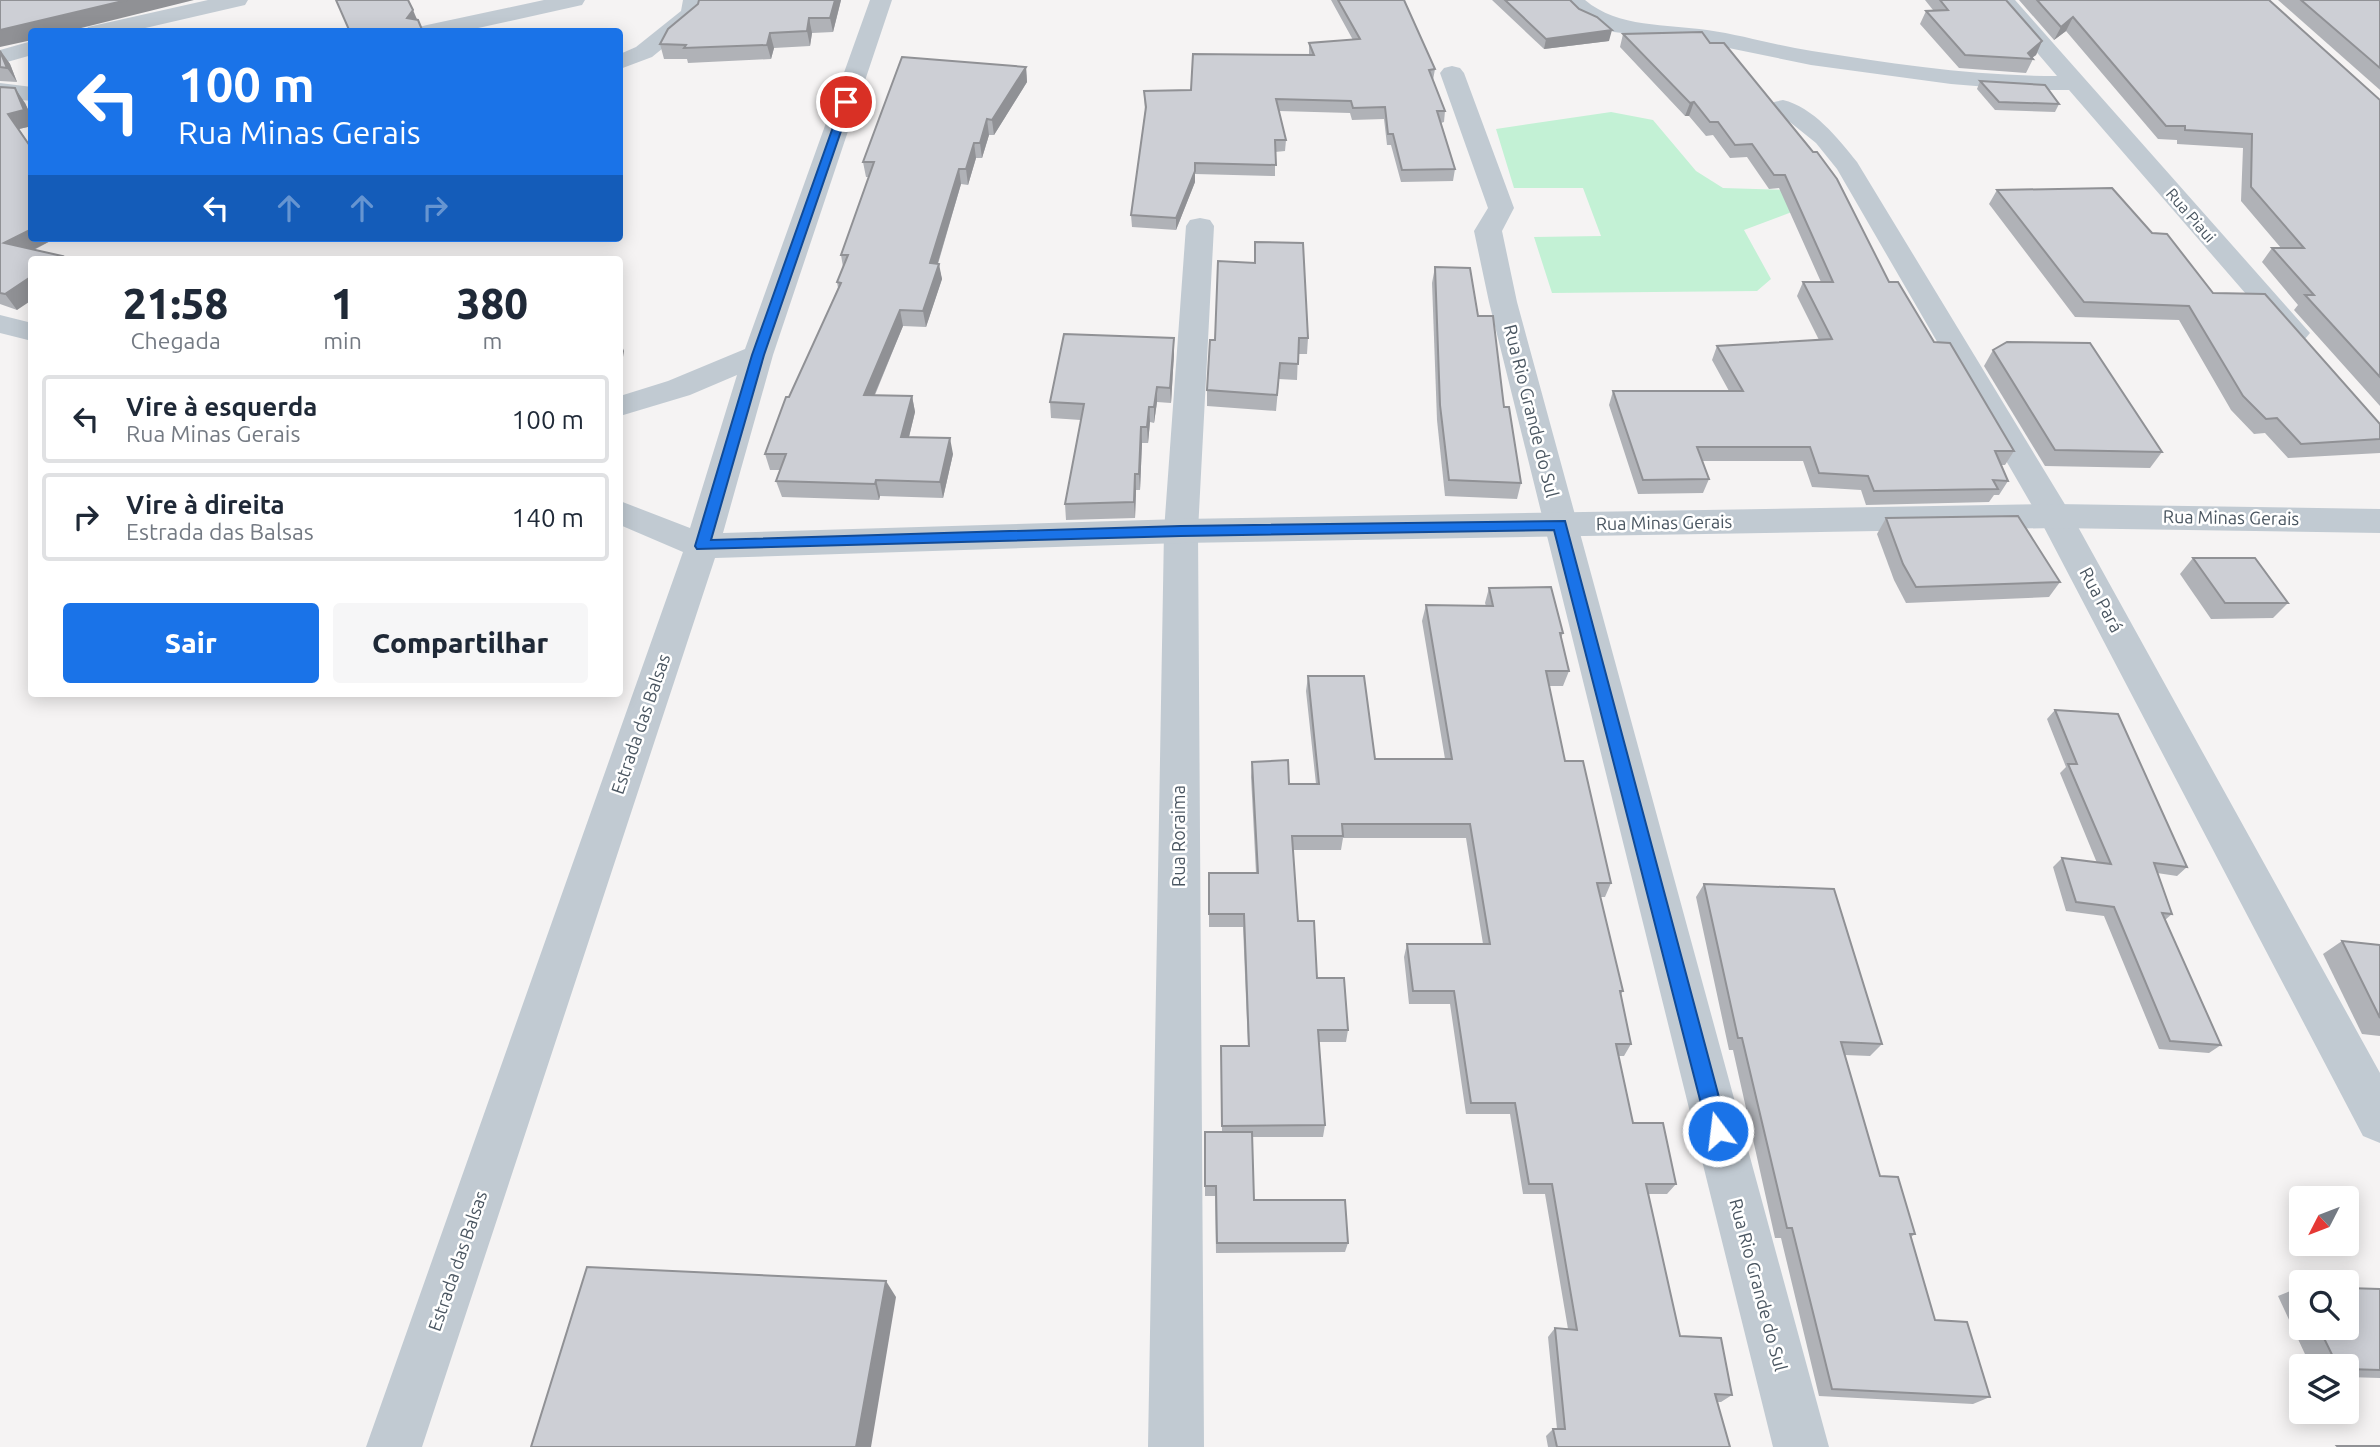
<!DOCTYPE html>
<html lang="pt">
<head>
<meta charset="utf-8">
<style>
	:root { --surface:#fff; --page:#f6f6f7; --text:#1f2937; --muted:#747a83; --line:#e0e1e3; --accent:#1a73e8 }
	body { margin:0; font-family:Ubuntu,sans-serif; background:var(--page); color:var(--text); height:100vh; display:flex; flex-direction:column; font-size:26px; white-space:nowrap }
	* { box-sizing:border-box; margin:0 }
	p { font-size:23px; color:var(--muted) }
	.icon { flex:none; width:38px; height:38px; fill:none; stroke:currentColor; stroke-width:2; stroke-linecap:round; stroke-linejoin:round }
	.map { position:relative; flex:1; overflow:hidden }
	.panel { position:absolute; left:28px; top:256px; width:595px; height:441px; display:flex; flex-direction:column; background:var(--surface); border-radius:7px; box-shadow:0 4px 18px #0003 }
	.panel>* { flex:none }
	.hud { position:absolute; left:28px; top:28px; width:595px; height:214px; border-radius:7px; box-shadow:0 4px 18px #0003; background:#1a73e8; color:#fff; overflow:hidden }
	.needle { width:46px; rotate:228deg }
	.fabs { position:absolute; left:2289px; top:1186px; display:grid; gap:14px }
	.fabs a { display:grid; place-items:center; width:70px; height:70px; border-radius:7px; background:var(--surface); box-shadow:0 4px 18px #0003; font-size:35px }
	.pin { position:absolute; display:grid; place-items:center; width:60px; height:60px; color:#fff; margin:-30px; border:4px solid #fff; border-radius:50%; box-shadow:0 2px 7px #0007 }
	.me { position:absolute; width:77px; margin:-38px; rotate:345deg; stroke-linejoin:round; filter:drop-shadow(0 0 5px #0008) }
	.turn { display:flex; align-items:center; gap:24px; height:147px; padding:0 35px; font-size:32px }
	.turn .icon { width:91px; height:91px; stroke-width:2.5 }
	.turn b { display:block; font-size:49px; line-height:60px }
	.lanes { display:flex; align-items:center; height:66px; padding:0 35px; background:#0003; justify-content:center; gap:35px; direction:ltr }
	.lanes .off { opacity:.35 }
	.eta { display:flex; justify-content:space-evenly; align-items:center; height:119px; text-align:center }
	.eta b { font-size:42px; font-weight:800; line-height:49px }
	.primary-button { display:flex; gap:14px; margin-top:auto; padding:14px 35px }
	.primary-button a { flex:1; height:80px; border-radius:7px; background:var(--accent); color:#fff; font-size:28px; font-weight:800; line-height:80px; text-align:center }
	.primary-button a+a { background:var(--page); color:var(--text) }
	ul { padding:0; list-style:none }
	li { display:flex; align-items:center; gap:21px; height:88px; margin:0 14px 10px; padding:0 21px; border:4px solid var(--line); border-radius:7px }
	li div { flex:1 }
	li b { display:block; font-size:26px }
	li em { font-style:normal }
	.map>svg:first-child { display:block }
</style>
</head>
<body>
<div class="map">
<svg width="2380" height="1447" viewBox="0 0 2380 1447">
	<rect width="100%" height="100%" fill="#f5f3f3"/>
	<!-- green -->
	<polygon fill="#c3f1d5" points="1611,112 1653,120 1696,171 1723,188 1820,191 1834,196 1744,230 1771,279 1757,291 1552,293 1534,237 1601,236 1583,188 1514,188 1496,129"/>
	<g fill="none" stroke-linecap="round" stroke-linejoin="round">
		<!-- minor -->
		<g fill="#c1cad2" fill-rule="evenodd">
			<polygon points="208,0 248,0 245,5 128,32 85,32 88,27"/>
			<polygon points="544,0 585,0 582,5 460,32 416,32 419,27 427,25"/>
			<polygon points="683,0 705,0 700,18 652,57 620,69 620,54 636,47 681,11"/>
			<path d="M 1561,0 L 1585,0 C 1618,28 1667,24 1707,30 C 1743,35 1777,46 1812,51 C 1893,64 1975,76 2057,76 L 1992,0 L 2015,0 L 2310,333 L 2305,339 L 2295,342 L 2285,339 L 2069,90 L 2025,90 L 1951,84 L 1811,65 L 1709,44 L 1614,32 L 1579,18 Z"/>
			<polygon points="32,41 32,55 0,64 0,50"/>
			<polygon points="1452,66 1460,68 1464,73 1514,208 1502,231 1517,302 1829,1447 1773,1447 1489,302 1474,231 1488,208 1440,73 1444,68"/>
			<polygon points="0,83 32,87 32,101 0,98"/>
			<path d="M 1783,100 C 1813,107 1838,138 1857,162 L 2072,516 L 2380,1073 L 2380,1143 L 2363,1136 L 2038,516 L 1837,169 L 1816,143 L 1771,107 L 1774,102 Z"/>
			<polygon points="1200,218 1210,220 1214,226 1198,531 1204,1447 1148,1447 1164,531 1186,226 1190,220"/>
		</g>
		<!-- tertiary -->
		<g fill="#c1cad2" fill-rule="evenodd">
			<polygon points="870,0 892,0 773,355 723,533 1181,519 2055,504 2380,509 2380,533 2055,528 1181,543 715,558 422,1447 366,1447 683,552 620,525 620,501 690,528 737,375 690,395 620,416 620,396 668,381 745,349"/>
			<polygon points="0,315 32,323 32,341 0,333"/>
		</g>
	</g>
	<!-- wall -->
	<g fill="#b0b2b7">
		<polygon points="841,0 833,32 812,33 810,46 774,48 771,59 688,63 687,59 664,59 660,44 698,4"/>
		<polygon points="1331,0 1404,0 1435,69 1433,80 1445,111 1444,122 1441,123 1455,169 1453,181 1401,182 1391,145 1387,145 1384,119 1352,120 1350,113 1279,111 1286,140 1285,151 1275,152 1275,176 1195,174 1195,182 1176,230 1132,227 1131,215 1145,111 1144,91 1191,90 1309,55 1309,43 1353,40"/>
		<polygon points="1492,0 1570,0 1609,41 1544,49"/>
		<polygon points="1925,0 2006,0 2042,41 2036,55 2032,58 2033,59 2026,73 1959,68 1920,24 1926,11 1933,10"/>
		<polygon points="2019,0 2269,0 2380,100 2380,406 2294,310 2298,305 2262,262 2272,248 2281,248 2241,201 2243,148 2177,144 2177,140 2158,139 2066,31 2054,40"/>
		<polygon points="2278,0 2380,0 2380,90"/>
		<polygon points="1702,32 2014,451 2005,465 2001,465 2008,481 1999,495 1994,495 1989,502 1866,505 1861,490 1812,487 1803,461 1702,461 1709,479 1703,493 1638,494 1609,405 1613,391 1729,391 1712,360 1717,346 1819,340 1797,296 1803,282 1821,282 1779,188 1769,189 1747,157 1730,158 1713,135 1706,136 1689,116 1685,116 1620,47 1623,34"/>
		<polygon points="0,50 10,64 17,82 0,81"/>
		<polygon points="1026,67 1027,82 994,135 989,135 982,158 976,158 968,185 961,184 938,264 942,279 926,327 903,326 875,395 912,396 915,412 909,437 953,454 943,498 880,496 879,500 782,497 776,481 780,470 770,470 765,454 838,288 837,282 843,267 841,255 869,177 866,177 863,162"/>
		<polygon points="1980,81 2059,104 2055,112 1995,110 1977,89"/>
		<polygon points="0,87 25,103 32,118 32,126 19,129 32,238 56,238 34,250 62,256 64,259 32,259 17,310 0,304"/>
		<polygon points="1997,190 2152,233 2213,293 2380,424 2380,453 2288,458 2265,433 2254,434 2231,410 2179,320 2075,317 1989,204"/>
		<polygon points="1255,242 1308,338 1307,354 1298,354 1297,380 1279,379 1276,411 1207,406 1207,390 1215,340 1255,263"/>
		<polygon points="1435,267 1478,316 1504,407 1521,483 1517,499 1445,496 1437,420 1432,283"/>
		<polygon points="1174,338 1174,354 1171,403 1157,402 1154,423 1150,422 1148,443 1142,443 1140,490 1136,490 1135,518 1066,520 1065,504 1081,420 1051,418 1050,402"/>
		<polygon points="1993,350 2162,452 2150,468 2045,466 1984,366"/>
		<polygon points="1886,518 2060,582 2049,597 1906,603 1894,580 1877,534"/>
		<polygon points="2193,558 2288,603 2273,618 2211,619 2180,574"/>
		<polygon points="1489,588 1563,633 1561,638 1569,671 1563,686 1549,686 1565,761 1611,883 1605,897 1600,897 1623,991 1621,994 1631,1044 1624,1056 1618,1056 1633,1123 1676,1184 1667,1194 1648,1194 1680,1336 1732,1395 1721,1402 1717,1402 1730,1447 1548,1447 1546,1436 1553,1429 1557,1429 1548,1337 1555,1328 1568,1329 1545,1194 1523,1194 1510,1114 1466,1114 1450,1004 1409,1004 1404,957 1407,944 1483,944 1466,838 1343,838 1341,850 1293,850 1298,921 1317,978 1348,1030 1346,1042 1319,1042 1325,1125 1323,1137 1252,1137 1254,1200 1348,1243 1345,1252 1216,1253 1215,1196 1205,1196 1205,1132 1222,1132 1221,1046 1248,1046 1243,927 1209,927 1209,873 1256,873 1251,777 1252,762 1289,784 1316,784 1306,691 1308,676 1375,759 1445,759 1422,621 1426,605 1486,606 1485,603"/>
		<polygon points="2055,710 2187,867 2177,876 2157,873 2172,914 2165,920 2221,1045 2209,1053 2159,1049 2104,916 2066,911 2053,867 2062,858 2097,863 2060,773 2066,767 2047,719"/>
		<polygon points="1704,884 1882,1044 1870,1056 1845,1055 1880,1176 1915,1234 1911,1237 1935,1320 1990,1397 1973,1404 1819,1396 1781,1238 1775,1238 1733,1050 1729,1050 1696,897"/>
		<polygon points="2342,941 2380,945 2380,1036 2362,1034 2323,954"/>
		<polygon points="2300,1287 2301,1288 2301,1328 2347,1328 2380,1289 2380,1378 2347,1377 2347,1367 2311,1367 2278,1296"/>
	</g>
	<!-- shaded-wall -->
	<g fill="#909195">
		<polygon points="127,0 194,0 65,32 32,32 32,40 0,47 0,30"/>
		<polygon points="835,0 841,0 833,32 830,18"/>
		<polygon points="413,10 419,24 407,18"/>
		<polygon points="2073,17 2066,31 2054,40 2061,27"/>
		<polygon points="809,18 812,33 810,46 807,31"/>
		<polygon points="1612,30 1609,41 1544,49 1546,39"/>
		<polygon points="770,33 774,48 771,59 767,45"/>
		<polygon points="2042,41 2036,55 2030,59 2028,53"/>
		<polygon points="0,50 10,64 17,82 7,68"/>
		<polygon points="1026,67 1027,82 994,135 992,120"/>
		<polygon points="15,88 25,103 32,118 32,126 19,129 32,149 8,114"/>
		<polygon points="1694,102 1689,116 1685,116 1690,103"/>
		<polygon points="987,119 989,135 982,158 980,143"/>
		<polygon points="974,143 976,158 968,185 966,169"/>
		<polygon points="1195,163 1195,182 1176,230 1176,218"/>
		<polygon points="959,169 961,184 933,279 930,263"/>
		<polygon points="32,229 32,238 56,238 17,258 4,243"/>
		<polygon points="939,264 942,279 926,327 923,311"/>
		<polygon points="32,276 32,300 17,310 5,294"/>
		<polygon points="900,310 903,326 868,410 864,395"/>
		<polygon points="1174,338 1174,354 1171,403 1170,388"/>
		<polygon points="620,341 624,351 620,375"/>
		<polygon points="1157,387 1157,402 1154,423 1154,407"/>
		<polygon points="912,396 915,412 905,453 901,437"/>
		<polygon points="1149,407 1150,422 1148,443 1147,427"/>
		<polygon points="1141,427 1142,443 1140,490 1139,474"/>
		<polygon points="950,438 953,454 943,498 940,482"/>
		<polygon points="1135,474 1136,490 1135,518 1134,502"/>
		<polygon points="876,480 880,496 879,500 875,484"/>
		<polygon points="886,1281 896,1297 871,1447 856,1447"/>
	</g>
	<!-- building -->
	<g fill="#cdcfd5" stroke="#909195" stroke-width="2">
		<polygon points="0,0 127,0 0,30"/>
		<polygon points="336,0 408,0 413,10 407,18 418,20 423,32 350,32"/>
		<polygon points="699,0 835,0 830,18 809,18 807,31 770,33 767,45 684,48 686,45 660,44 668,29 698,4"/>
		<polygon points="1338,0 1404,0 1435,69 1429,70 1445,111 1437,111 1455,169 1402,170 1393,134 1388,134 1385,107 1353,108 1351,101 1276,99 1286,140 1275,140 1276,165 1195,163 1195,171 1176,218 1131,215 1146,107 1144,91 1191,90 1193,54 1314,55 1309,43 1360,39"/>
		<polygon points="1505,0 1570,0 1579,9 1597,17 1612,30 1546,39"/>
		<polygon points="1940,0 2006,0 2042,41 2028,53 2033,59 1965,55 1926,11 1948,10"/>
		<polygon points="2037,0 2269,0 2380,100 2380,377 2305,295 2314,295 2272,248 2304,248 2251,187 2252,134 2185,130 2185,126 2166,126 2073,17 2061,27"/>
		<polygon points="2301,0 2380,0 2380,68"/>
		<polygon points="1702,32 1710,43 1724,43 1813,152 1817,152 1837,179 1889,282 1898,282 1934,342 1950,343 2014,451 1995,451 2008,481 1993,480 1998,489 1874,491 1868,476 1819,473 1810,447 1697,447 1709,479 1643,480 1613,391 1743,391 1717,346 1832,339 1803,282 1833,282 1785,175 1774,175 1752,144 1735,145 1718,122 1710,122 1694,102 1690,103 1623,34"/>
		<polygon points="0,51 7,68 0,67"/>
		<polygon points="902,57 1026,67 992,120 987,119 980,143 974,143 966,169 959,169 930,263 939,264 923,311 900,310 864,395 912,396 901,437 950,438 940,482 876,480 875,484 776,481 786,454 765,454 786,397 789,397 841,283 837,282 848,255 841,255 874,162 863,162"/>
		<polygon points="1980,81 2045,85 2059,104 1999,102"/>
		<polygon points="0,87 15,88 24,110 8,114 32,149 32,229 4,243 62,256 57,259 32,259 32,276 5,294 0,293"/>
		<polygon points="2112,188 2152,233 2167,234 2213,293 2265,294 2380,424 2380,439 2301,444 2277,418 2266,419 2243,396 2189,306 2084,302 1997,190"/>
		<polygon points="1255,242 1303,243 1308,338 1299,338 1298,364 1280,363 1277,395 1207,390 1210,340 1215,340 1218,261 1255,263"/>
		<polygon points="1435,267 1470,268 1478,316 1493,316 1504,407 1509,407 1521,483 1449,480 1440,405"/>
		<polygon points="1064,334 1174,338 1170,388 1157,387 1154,407 1149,407 1147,427 1141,427 1139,474 1135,474 1134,502 1065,504 1084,404 1050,402"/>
		<polygon points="2007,342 2090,343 2162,452 2055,450 1993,350"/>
		<polygon points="2018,516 2060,582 1916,587 1903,564 1886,518"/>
		<polygon points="2193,558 2255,558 2288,603 2225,603"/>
		<polygon points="1551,587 1563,633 1560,633 1569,671 1546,671 1565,761 1583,761 1611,883 1597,883 1623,991 1620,991 1631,1044 1616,1044 1633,1123 1663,1123 1676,1184 1646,1184 1680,1336 1721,1338 1732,1395 1715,1394 1730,1447 1557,1447 1553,1429 1565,1429 1555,1328 1577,1330 1552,1184 1529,1184 1515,1103 1471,1103 1454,991 1413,991 1407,944 1490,944 1470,824 1342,824 1343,836 1292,836 1298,921 1314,921 1317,978 1344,978 1348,1030 1318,1030 1325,1125 1222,1126 1221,1046 1249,1046 1244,914 1209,914 1209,873 1258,873 1252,762 1288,760 1289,784 1319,784 1308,676 1364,676 1375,759 1452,759 1426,605 1493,606 1489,588"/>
		<polygon points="2055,710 2118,714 2187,867 2154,863 2172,914 2162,913 2221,1045 2170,1041 2114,907 2076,902 2062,858 2111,864 2068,764 2077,764"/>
		<polygon points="1704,884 1834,889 1882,1044 1841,1042 1880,1176 1898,1177 1915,1234 1910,1234 1935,1320 1967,1322 1990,1397 1832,1389 1792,1228 1787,1228 1742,1038 1738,1038"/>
		<polygon points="2342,941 2380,945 2380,1018"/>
		<polygon points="1205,1132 1252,1132 1254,1200 1345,1200 1348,1243 1217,1243 1216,1186 1205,1186"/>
		<polygon points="587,1267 886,1281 856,1447 531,1447"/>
		<polygon points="2347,1288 2380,1289 2380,1370 2347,1369 2347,1367 2338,1367 2319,1328 2347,1328"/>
		<polygon points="2337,1446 2380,1446 2380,1447 2338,1447"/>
	</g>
	<!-- route -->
	<polygon fill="#1a73e8" stroke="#114b97" stroke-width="2" points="843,99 851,102 764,355 711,540 1181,526 1565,521 1728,1131 1725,1138 1718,1141 1711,1138 1708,1131 1554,530 1181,536 697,549 695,546 752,355"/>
	<g text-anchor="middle" stroke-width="5" stroke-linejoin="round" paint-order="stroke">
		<!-- far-street labels -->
		<g font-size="16" fill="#4a5661" stroke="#fff">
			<text transform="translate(2191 215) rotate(49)" y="6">Rua Piaui</text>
		</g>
		<!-- street labels -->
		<g font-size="18" fill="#4a5661" stroke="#fff">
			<text transform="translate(1531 411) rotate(76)" y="6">Rua Rio Grande do Sul</text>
			<text transform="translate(2231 518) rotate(1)" y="6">Rua Minas Gerais</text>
			<text transform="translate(1664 523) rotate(-1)" y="6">Rua Minas Gerais</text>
			<text transform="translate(2101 600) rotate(62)" y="6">Rua Pará</text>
			<text transform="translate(641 724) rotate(-71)" y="6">Estrada das Balsas</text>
			<text transform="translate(1179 836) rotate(-90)" y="6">Rua Roraima</text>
			<text transform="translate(458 1261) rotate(-71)" y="6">Estrada das Balsas</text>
			<text transform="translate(1758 1285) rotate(75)" y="6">Rua Rio Grande do Sul</text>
		</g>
	</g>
</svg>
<div class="fabs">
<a><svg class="needle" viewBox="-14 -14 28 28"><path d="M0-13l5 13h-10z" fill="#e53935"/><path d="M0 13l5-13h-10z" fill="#747a83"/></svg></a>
<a><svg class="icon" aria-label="search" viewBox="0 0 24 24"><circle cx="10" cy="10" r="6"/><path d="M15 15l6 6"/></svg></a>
<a><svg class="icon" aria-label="layers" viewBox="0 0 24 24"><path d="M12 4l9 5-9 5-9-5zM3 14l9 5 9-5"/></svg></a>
</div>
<div class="pin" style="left:846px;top:102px;background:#d93025"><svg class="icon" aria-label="arrive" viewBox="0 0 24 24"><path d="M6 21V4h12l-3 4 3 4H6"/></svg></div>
<svg class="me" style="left:1718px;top:1131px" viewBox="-20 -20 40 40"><circle r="17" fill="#1a73e8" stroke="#fff" stroke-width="3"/><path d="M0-11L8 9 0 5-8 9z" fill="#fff"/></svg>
<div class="hud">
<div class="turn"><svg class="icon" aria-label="left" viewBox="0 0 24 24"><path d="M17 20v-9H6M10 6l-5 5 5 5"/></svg><div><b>100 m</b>Rua Minas Gerais</div></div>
<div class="lanes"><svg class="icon" aria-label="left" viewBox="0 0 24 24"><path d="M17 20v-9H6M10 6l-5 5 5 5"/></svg><svg class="icon off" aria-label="ahead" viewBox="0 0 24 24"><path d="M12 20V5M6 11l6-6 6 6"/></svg><svg class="icon off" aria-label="ahead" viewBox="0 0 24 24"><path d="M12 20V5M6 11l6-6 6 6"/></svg><svg class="icon off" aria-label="right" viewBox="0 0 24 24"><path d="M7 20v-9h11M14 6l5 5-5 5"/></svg></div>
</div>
<section class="panel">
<div class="eta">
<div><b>21:58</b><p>Chegada</p></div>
<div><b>1</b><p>min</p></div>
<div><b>380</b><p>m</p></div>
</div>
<ul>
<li><svg class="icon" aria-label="left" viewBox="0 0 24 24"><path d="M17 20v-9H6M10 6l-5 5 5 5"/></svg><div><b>Vire à esquerda</b><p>Rua Minas Gerais</p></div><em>100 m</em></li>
<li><svg class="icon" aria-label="right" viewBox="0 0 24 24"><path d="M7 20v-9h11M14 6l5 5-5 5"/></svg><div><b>Vire à direita</b><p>Estrada das Balsas</p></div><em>140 m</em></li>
</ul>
<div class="primary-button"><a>Sair</a><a>Compartilhar</a></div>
</section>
</div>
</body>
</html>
